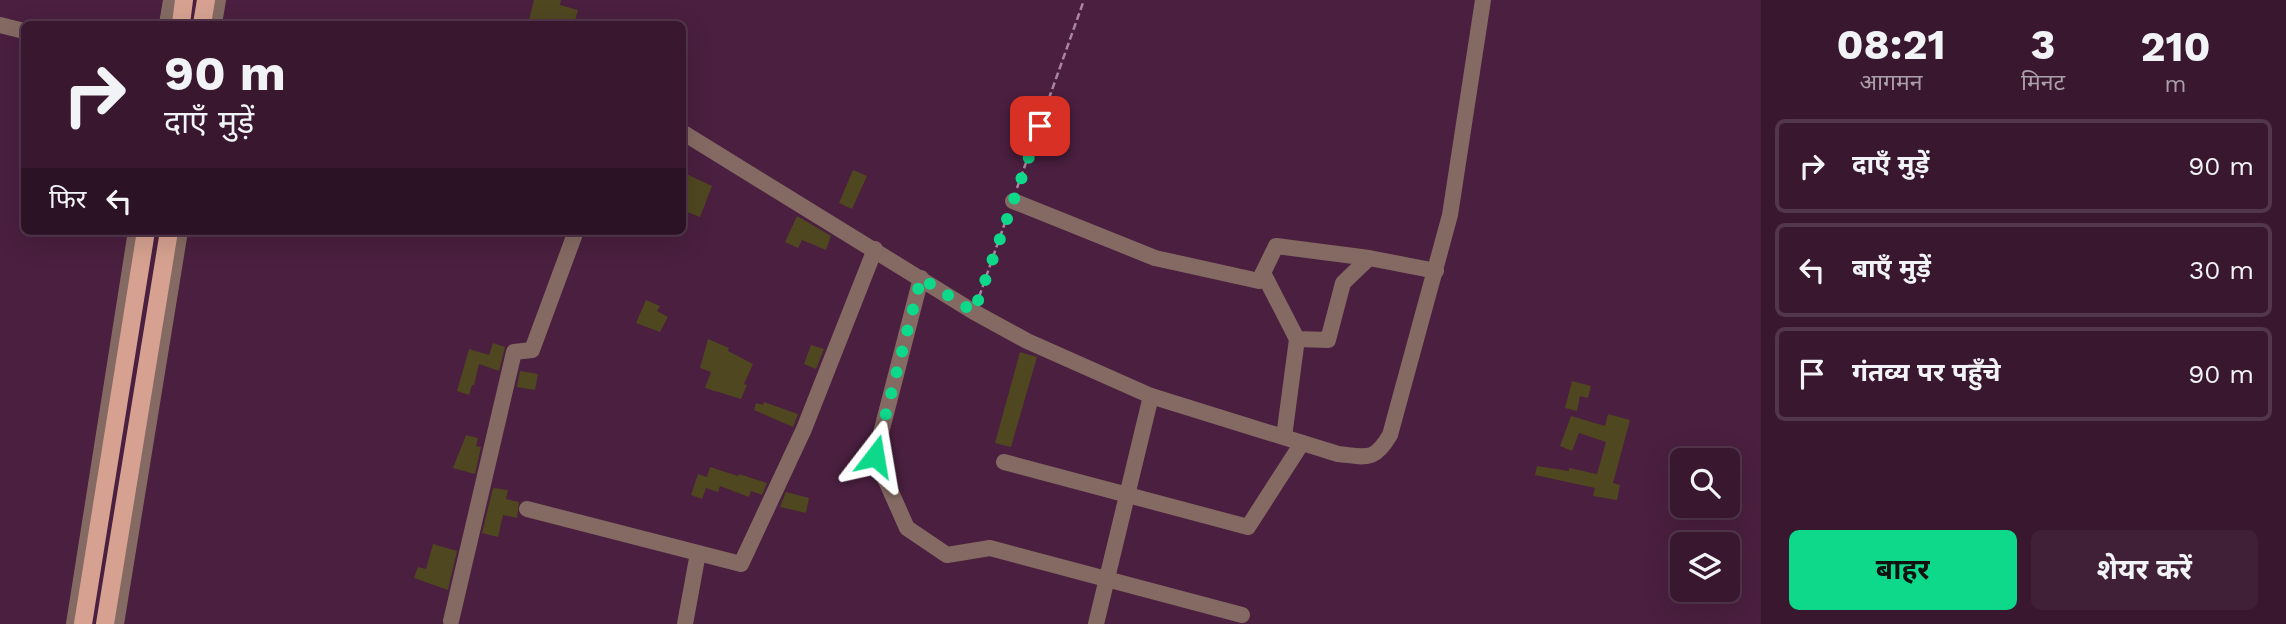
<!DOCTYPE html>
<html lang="hi">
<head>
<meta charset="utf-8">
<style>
	:root { --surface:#38172f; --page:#3f2037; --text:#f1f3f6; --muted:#ab9faa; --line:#52364b; --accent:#0ed98a }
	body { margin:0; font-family:"Work Sans","Noto Sans Devanagari",sans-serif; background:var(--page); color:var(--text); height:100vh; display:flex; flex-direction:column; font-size:26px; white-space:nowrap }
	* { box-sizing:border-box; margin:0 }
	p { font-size:23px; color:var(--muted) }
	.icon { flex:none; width:38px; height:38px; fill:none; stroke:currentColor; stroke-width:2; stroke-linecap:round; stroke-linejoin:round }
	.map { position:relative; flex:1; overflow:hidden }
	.drawer { display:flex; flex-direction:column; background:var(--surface); width:525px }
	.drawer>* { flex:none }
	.top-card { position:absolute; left:21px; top:21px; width:665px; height:214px; border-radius:10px; box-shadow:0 7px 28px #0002,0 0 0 2px var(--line); background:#38172f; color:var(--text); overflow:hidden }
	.fabs { position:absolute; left:1670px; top:448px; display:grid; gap:14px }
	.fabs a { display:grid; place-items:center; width:70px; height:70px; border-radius:10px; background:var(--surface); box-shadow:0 7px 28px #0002,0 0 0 2px var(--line); font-size:35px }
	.pin { position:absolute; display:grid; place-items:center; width:60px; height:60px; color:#fff; margin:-30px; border-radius:14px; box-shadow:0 4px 10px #0006 }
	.me { position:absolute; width:77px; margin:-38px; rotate:14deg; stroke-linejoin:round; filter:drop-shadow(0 0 5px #0008) }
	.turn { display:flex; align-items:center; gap:24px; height:147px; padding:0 28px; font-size:32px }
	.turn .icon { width:91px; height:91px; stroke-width:2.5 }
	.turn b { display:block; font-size:49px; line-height:60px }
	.then { display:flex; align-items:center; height:66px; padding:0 28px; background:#0003; gap:14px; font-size:26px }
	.eta { display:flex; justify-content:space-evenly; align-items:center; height:119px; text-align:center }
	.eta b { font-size:42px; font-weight:700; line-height:49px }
	.action { display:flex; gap:14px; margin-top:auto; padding:14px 28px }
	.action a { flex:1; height:80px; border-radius:10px; background:var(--accent); color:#111; font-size:28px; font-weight:700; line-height:80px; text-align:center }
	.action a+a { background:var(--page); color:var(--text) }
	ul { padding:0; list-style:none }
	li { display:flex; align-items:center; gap:21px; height:94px; margin:0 14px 10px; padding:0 14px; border:4px solid var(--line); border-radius:10px }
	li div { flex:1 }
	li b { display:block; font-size:26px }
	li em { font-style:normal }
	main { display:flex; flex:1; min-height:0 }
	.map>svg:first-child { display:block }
</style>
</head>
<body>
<main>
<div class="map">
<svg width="1761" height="624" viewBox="0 0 1761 624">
	<rect width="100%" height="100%" fill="#4a1f3f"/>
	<!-- building -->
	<g fill="#4f4720">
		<polygon points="534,0 561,0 560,5 578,10 574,24 528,24"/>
		<polygon points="853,170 867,176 852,209 839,203"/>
		<polygon points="682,172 712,186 700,217 682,210"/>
		<polygon points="797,216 831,236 826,250 802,240 798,248 785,242"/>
		<polygon points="646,300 660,306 657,311 668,317 660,332 636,323"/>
		<polygon points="708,339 729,348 728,351 753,364 744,384 747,385 741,399 705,388 711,372 700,368"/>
		<polygon points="493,343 505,347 499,371 479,364 474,385 472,385 469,395 457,391 469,349 489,355"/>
		<polygon points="811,345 824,349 816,369 804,364"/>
		<polygon points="1020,352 1037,357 1011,447 995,443"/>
		<polygon points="520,371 538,374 535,390 517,387"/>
		<polygon points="1572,381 1591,386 1588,398 1580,396 1577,411 1565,408"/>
		<polygon points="764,402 798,414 793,427 754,410 756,403 763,405"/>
		<polygon points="1608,414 1630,420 1613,483 1620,485 1617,500 1593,496 1595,488 1535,475 1537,466 1569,471 1569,468 1597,474 1606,442 1579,433 1572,451 1560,446 1571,416 1605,426"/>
		<polygon points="466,435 478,438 476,446 481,447 475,474 453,468"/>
		<polygon points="710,467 738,476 739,474 767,483 762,495 751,491 749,497 720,486 718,492 706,488 702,499 691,495 698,474 707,477"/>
		<polygon points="493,488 508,490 506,499 519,502 517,518 503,515 498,537 482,533"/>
		<polygon points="786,492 809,498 806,513 780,507"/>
		<polygon points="433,544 457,551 448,590 414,578 418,567 426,569"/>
	</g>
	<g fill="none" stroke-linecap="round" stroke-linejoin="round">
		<!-- path -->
		<g stroke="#a9869f" stroke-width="2.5" stroke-dasharray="7 3.5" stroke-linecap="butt">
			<polyline points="1017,188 1084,0"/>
			<polyline points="979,297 1008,214"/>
		</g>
		<!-- minor -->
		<g stroke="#846a62" stroke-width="16">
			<polyline points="167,24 171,0"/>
			<polyline points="214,24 218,0"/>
			<polyline points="0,25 24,31"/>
			<path d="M 682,132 L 974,312 L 1027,341 L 1151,396 L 1338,454 C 1367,457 1374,462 1390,435 L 1450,215 L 1483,0"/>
			<polyline points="1013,201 1155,258 1259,281 1276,246 1369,258 1436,271"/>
			<polyline points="1263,273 1297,339 1328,340 1343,283 1369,258"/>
			<polyline points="921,278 875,456 907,528 947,555 990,548 1242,615"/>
			<polyline points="1284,437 1297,339"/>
			<polyline points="1004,462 1248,527 1302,443"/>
			<polyline points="527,509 741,564 804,429 875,249"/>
			<polyline points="451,621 514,352 532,350 576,231"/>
			<polyline points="74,624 136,231"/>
			<polyline points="116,624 180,231"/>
			<polyline points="685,624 698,553"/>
			<polyline points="1096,624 1151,396"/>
		</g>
		<!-- major -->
		<g stroke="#d6a190" stroke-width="18">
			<polyline points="181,24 184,0"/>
			<polyline points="202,24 206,0"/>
			<polyline points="83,624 146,231"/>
			<polyline points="105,624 169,231"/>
		</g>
	</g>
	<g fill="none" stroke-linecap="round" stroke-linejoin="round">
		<!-- route -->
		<polyline stroke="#0ed98a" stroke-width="12" stroke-dasharray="0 21.6" points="875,456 921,278 974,312 1040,126"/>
	</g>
</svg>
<div class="fabs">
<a><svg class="icon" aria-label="search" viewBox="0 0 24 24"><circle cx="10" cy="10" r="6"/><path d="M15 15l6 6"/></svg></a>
<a><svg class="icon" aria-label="layers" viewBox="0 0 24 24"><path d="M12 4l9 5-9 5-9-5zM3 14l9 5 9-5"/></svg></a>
</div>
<div class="pin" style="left:1040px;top:126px;background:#d93025"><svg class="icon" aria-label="arrive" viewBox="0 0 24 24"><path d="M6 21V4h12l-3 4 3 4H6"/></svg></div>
<svg class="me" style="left:875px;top:456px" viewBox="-20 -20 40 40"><path d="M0-17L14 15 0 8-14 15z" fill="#0ed98a" stroke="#fff" stroke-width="4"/></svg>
<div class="top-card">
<div class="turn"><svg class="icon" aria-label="right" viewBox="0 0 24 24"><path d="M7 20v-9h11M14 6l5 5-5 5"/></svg><div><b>90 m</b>दाएँ मुड़ें</div></div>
<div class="then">फिर<svg class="icon" aria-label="left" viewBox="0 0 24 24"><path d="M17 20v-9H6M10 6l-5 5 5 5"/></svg></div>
</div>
</div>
<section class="drawer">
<div class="eta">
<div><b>08:21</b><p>आगमन</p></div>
<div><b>3</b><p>मिनट</p></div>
<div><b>210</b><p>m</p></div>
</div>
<ul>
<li><svg class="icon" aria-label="right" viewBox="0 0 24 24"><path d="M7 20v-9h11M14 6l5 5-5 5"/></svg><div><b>दाएँ मुड़ें</b></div><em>90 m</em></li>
<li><svg class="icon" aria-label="left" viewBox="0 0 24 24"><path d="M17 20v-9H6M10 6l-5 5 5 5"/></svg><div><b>बाएँ मुड़ें</b></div><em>30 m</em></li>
<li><svg class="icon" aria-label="arrive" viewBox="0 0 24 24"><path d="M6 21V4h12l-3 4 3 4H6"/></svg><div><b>गंतव्य पर पहुँचे</b></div><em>90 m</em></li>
</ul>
<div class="action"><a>बाहर</a><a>शेयर करें</a></div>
</section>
</main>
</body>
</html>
